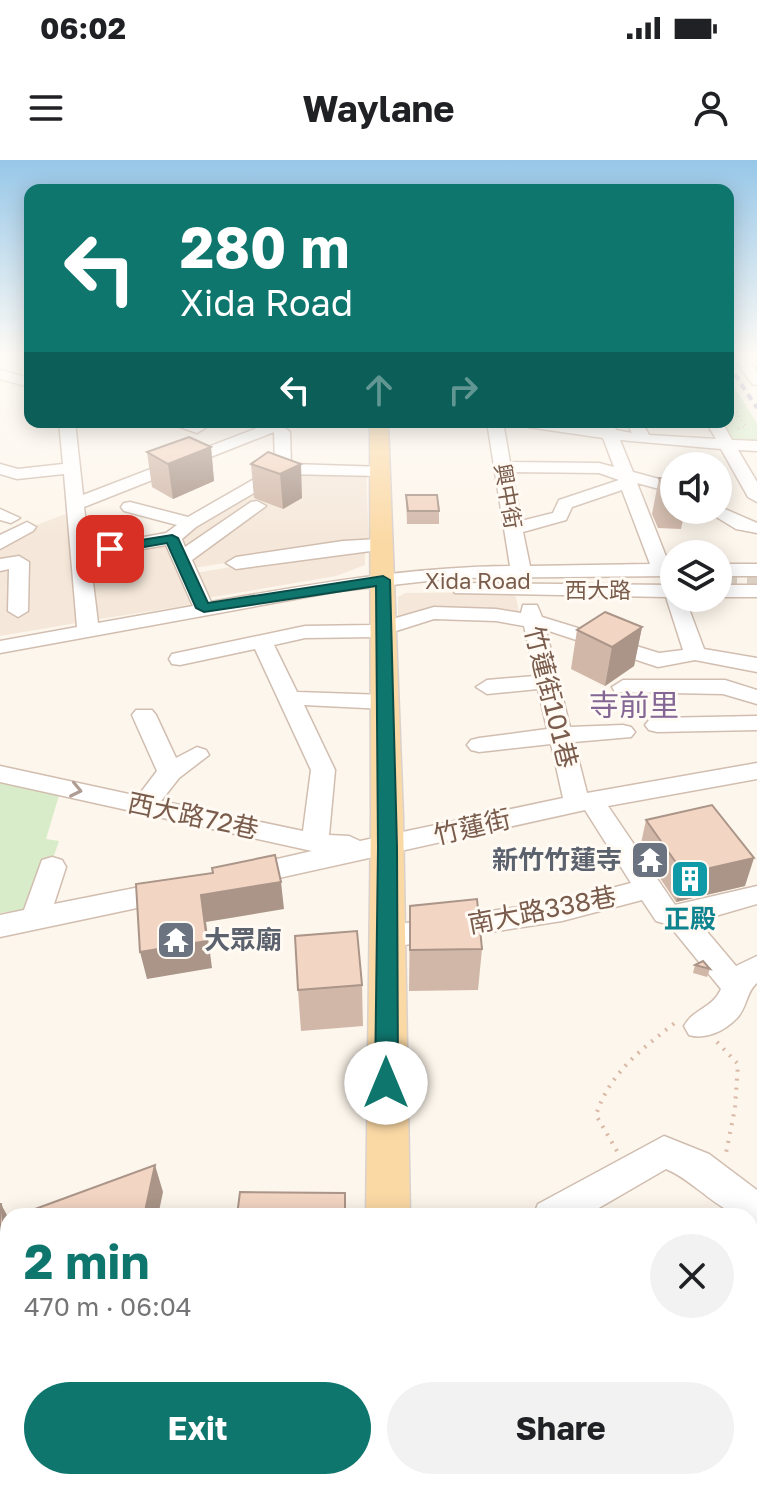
<!DOCTYPE html>
<html lang="en">
<head>
<meta charset="utf-8">
<style>
	:root { --surface:#fff; --page:#f2f2f2; --text:#202124; --muted:#757577; --accent:#0f766e }
	body { margin:0; font-family:"Golos Text","Noto Sans TC",sans-serif; background:var(--page); color:var(--text); height:100vh; display:flex; flex-direction:column; font-size:30px; white-space:nowrap }
	* { box-sizing:border-box; margin:0 }
	p { font-size:26px; color:var(--muted) }
	.icon { flex:none; width:44px; height:44px; fill:none; stroke:currentColor; stroke-width:2; stroke-linecap:round; stroke-linejoin:round }
	.map { position:relative; flex:1; overflow:hidden }
	.details { position:absolute; left:0px; top:1048px; width:758px; height:282px; display:flex; flex-direction:column; background:var(--surface); border-radius:24px 24px 0 0; box-shadow:0 4px 20px #0003 }
	.details>* { flex:none }
	.hud { position:absolute; left:24px; top:24px; width:710px; height:244px; border-radius:16px; box-shadow:0 4px 20px #0003; background:#0f766e; color:#fff; overflow:hidden }
	.buttons { position:absolute; left:660px; top:292px; display:grid; gap:16px }
	.buttons a { display:grid; place-items:center; width:72px; height:72px; border-radius:50%; background:var(--surface); box-shadow:0 4px 20px #0003; font-size:40px }
	.pin { position:absolute; display:grid; place-items:center; width:68px; height:68px; color:#fff; margin:-34px; border-radius:16px; box-shadow:0 4px 12px #0006 }
	.me { position:absolute; width:88px; margin:-44px; rotate:0deg; stroke-linejoin:round; filter:drop-shadow(0 0 6px #0008) }
	.turn { display:flex; align-items:center; gap:28px; height:168px; padding:0 24px; font-size:36px }
	.turn .icon { width:104px; height:104px; stroke-width:2.5 }
	.turn b { display:block; font-size:56px; line-height:68px }
	.lanes { display:flex; align-items:center; height:76px; padding:0 24px; background:#0003; justify-content:center; gap:40px; direction:ltr }
	.lanes .off { opacity:.35 }
	.round { display:grid; place-items:center; flex:none; width:84px; height:84px; border-radius:42px; background:var(--page) }
	.overview { display:flex; align-items:center; justify-content:space-between; height:136px; padding:0 24px }
	h1 { font-size:48px; font-weight:700; line-height:60px; color:var(--accent) }
	.cta { display:flex; gap:16px; margin-top:auto; padding:16px 24px }
	.cta a { flex:1; height:92px; border-radius:48px; background:var(--accent); color:#fff; font-size:32px; font-weight:700; line-height:92px; text-align:center }
	.cta a+a { background:var(--page); color:var(--text) }
	.status { display:flex; justify-content:space-between; align-items:center; height:56px; padding:0 40px; background:var(--surface); direction:ltr }
	.status svg { height:22px; fill:currentColor }
	header { display:flex; justify-content:space-between; align-items:center; height:104px; padding:0 24px; background:var(--surface); font-size:36px; font-weight:700 }
	.map>svg:first-child { display:block }
</style>
</head>
<body>
<div class="status"><b>06:02</b><svg viewBox="0 0 49 12"><path d="M0 12V9h3v3zM5 12V6h3v6zM10 12V3h3v9zM15 12V0h3v12zM26 1h20v11H26zM47 4h2v5h-2z"/></svg></div>
<header><svg class="icon" aria-label="menu" viewBox="0 0 24 24"><path d="M4 6h16M4 12h16M4 18h16"/></svg>Waylane<svg class="icon" aria-label="person" viewBox="0 0 24 24"><circle cx="12" cy="8" r="4"/><path d="M4 21q1-7 8-7t8 7"/></svg></header>
<div class="map">
<svg width="757" height="1329" viewBox="0 0 757 1329">
	<rect width="100%" height="100%" fill="#fdf6ec"/>
	<!-- residential -->
	<g fill="#f5e8da">
		<polygon points="284,313 366,313 369,381 193,408 178,378"/>
		<polygon points="68,353 77,463 0,476 0,387 34,366"/>
		<polygon points="164,382 191,445 94,460 88,395"/>
		<polygon points="339,389 365,389 365,405 336,416 207,438 195,413"/>
		<polygon points="509,432 516,437 520,456 435,450 398,457 398,437 405,433"/>
	</g>
	<!-- green -->
	<g fill="#d8ecc9">
		<polygon points="728,218 757,263 757,283 733,283 721,262 728,262"/>
		<polygon points="0,621 60,632 46,679 59,681 36,749 0,753"/>
	</g>
	<g fill="none" stroke-linecap="round" stroke-linejoin="round">
		<!-- minor-tunnel -->
		<polyline stroke="#dcd0c4" stroke-width="19" stroke-dasharray="19 10" stroke-linecap="butt" points="718,421 757,421"/>
		<defs>
			<g id="minor">
				<polygon points="732,195 746,195 757,211 757,225 752,224"/>
				<polygon points="0,210 30,218 30,227 0,219"/>
				<path d="M 59,262 L 75,262 L 83,335 L 273,262 L 295,262 L 285,268 L 290,272 L 291,304 L 385,307 L 387,311 L 379,316 L 286,314 L 196,367 L 182,379 L 185,387 L 251,342 L 257,341 L 266,346 L 192,400 L 211,442 C 311,424 409,407 510,406 L 487,262 L 503,262 L 510,302 L 599,303 L 614,307 L 603,278 L 528,267 L 520,262 L 560,262 L 599,268 L 597,262 L 613,262 L 616,270 L 632,273 L 626,262 L 642,262 L 649,275 L 716,279 L 706,262 L 722,262 L 732,280 L 757,281 L 757,291 L 738,290 L 757,322 L 757,342 L 748,337 L 721,289 L 620,280 L 633,312 L 674,323 L 674,333 L 637,323 L 669,404 L 674,404 L 674,416 L 454,418 L 339,431 L 0,493 L 0,481 L 77,467 L 64,314 L 17,319 L 0,314 L 0,304 L 18,309 L 63,304 ZM 274,272 L 275,307 L 188,357 L 130,342 L 124,343 L 121,347 L 124,351 L 177,365 L 166,373 L 89,387 L 84,347 ZM 512,312 L 599,313 L 619,320 L 559,340 L 553,353 L 521,361 ZM 622,330 L 650,404 L 530,406 L 523,372 L 566,360 L 572,347 ZM 166,385 L 193,446 L 98,463 L 90,398 Z"/>
				<polygon points="166,262 215,262 197,273"/>
				<polygon points="718,346 757,363 757,373 736,369 705,350 718,350"/>
				<polygon points="0,349 20,358 11,363 0,360"/>
				<polygon points="27,362 36,367 33,371 0,389 0,375"/>
				<polygon points="379,379 388,385 386,389 236,409 226,403 236,397 343,381"/>
				<polygon points="19,396 29,402 28,451 18,457 8,451 9,409 0,411 0,399"/>
				<rect x="718" y="404" width="39" height="12"/>
				<path d="M 462,423 L 674,425 L 674,438 L 685,438 L 704,489 L 757,498 L 757,512 L 695,500 L 658,507 L 546,470 L 570,567 L 623,565 L 631,567 L 635,572 L 631,577 L 574,582 L 587,633 L 757,603 L 757,619 L 608,646 L 675,745 L 757,726 L 757,744 L 698,761 L 736,806 L 757,796 L 757,823 C 746,832 747,848 737,858 C 725,871 705,880 689,875 L 684,866 C 694,848 712,849 721,829 L 669,765 L 656,761 L 642,740 L 562,761 L 385,788 L 375,785 L 371,777 L 375,769 L 385,766 L 562,741 L 631,723 L 585,650 L 243,726 L 233,723 L 229,716 L 233,709 L 312,691 L 0,622 L 0,606 L 138,636 L 157,611 L 132,555 L 136,550 L 152,550 L 156,555 L 176,598 L 197,587 L 206,590 L 209,595 L 179,618 L 161,641 L 303,671 L 311,610 L 255,489 L 180,505 L 172,504 L 169,499 L 172,494 L 305,466 L 372,465 L 434,447 L 496,449 L 521,453 L 523,445 L 537,445 L 542,457 L 659,493 L 683,490 L 666,437 L 455,433 L 452,429 ZM 434,459 L 496,461 L 524,466 L 535,516 L 487,520 L 476,527 L 487,534 L 538,529 L 547,569 L 479,578 L 471,580 L 467,585 L 471,590 L 479,592 L 551,584 L 563,638 L 360,681 L 349,676 L 329,675 L 335,610 L 304,545 L 385,549 L 393,547 L 396,542 L 393,537 L 385,535 L 297,532 L 274,485 L 305,478 L 377,477 Z"/>
				<rect x="718" y="425" width="39" height="12"/>
				<polygon points="623,520 725,520 757,530 757,544 723,534 615,532 612,527"/>
				<polygon points="757,556 757,570 657,572 649,570 645,565 649,560 657,558"/>
				<polygon points="52,697 62,700 66,707 54,744 170,721 180,724 184,731 180,738 170,741 0,777 0,755 24,750 42,700"/>
				<path d="M 664,976 L 709,994 L 757,1030 L 757,1069 L 750,1066 L 750,1056 C 720,1056 696,1021 666,1009 L 585,1056 L 533,1056 L 538,1044 Z"/>
				<polygon points="750,1159 757,1162 757,1202 750,1199"/>
				<polygon points="757,1273 757,1329 679,1329 676,1322 750,1322 750,1276"/>
				<polygon points="105,1322 149,1322 148,1329 104,1329"/>
			</g>
			<g id="major">
				<polygon points="370,262 388,262 403,656 410,1056 366,1056 371,656"/>
				<rect x="363" y="1322" width="54" height="7"/>
			</g>
		</defs>
		<!-- minor casing -->
		<use href="#minor" stroke="#d1beb0" stroke-width="3"/>
		<!-- major casing -->
		<use href="#major" stroke="#dad1cd" stroke-width="3"/>
		<!-- path-far1 -->
		<g stroke="#d9b8a5" stroke-width="2" stroke-dasharray="1 4" stroke-linecap="butt">
			<polyline points="728,239 746,266 735,269"/>
			<polyline points="461,262 477,266"/>
		</g>
		<!-- path -->
		<g stroke="#d9b8a5" stroke-width="4" stroke-dasharray="2 7" stroke-linecap="butt">
			<polyline points="717,882 738,904 735,948 726,993"/>
			<path d="M 617,991 L 596,955 C 610,912 642,889 676,862"/>
		</g>
		<!-- minor -->
		<use href="#minor" fill="#fff" fill-rule="evenodd"/>
		<!-- major -->
		<use href="#major" fill="#fbd9a5" fill-rule="evenodd"/>
		<!-- rail -->
		<polyline stroke="#b9a8c9" stroke-width="4" stroke-dasharray="7 5" stroke-linecap="butt" points="728,204 757,248"/>
	</g>
	<!-- wall -->
	<g fill="#d1b7a8">
		<polygon points="211,287 214,321 173,339 152,327 147,292"/>
		<polygon points="268,292 302,338 283,349 254,338 251,304"/>
		<polygon points="659,318 674,318 674,350 685,350 681,369 658,368 652,354"/>
		<polygon points="406,335 439,351 439,364 407,364"/>
		<polygon points="642,467 634,506 605,526 571,509 577,470"/>
		<polygon points="646,660 745,726 676,742 640,688"/>
		<polygon points="410,746 482,789 478,830 409,831"/>
		<polygon points="695,805 710,809 707,817 693,813"/>
		<polygon points="362,825 363,866 301,871 298,830"/>
	</g>
	<!-- shaded-wall -->
	<g fill="#aa9588">
		<polygon points="211,287 214,321 173,339 168,304"/>
		<polygon points="301,304 302,338 283,349 280,314"/>
		<polygon points="642,467 634,506 605,526 612,487"/>
		<polygon points="754,698 745,726 676,742 684,714"/>
		<polygon points="281,722 284,749 206,762 212,808 147,819 140,792 201,735"/>
		<polygon points="155,1005 163,1032 158,1056 144,1056"/>
		<polygon points="1,1044 8,1057 8,1070 3,1061"/>
		<polygon points="90,1322 102,1322 101,1327 103,1329 89,1329"/>
		<polygon points="312,1322 314,1322 315,1329 307,1329"/>
	</g>
	<!-- building -->
	<g fill="#f3d5c3" stroke="#aa9588" stroke-width="2">
		<polygon points="189,277 211,287 168,304 147,292"/>
		<polygon points="268,292 301,304 280,314 251,304"/>
		<polygon points="659,318 674,318 674,333 665,333"/>
		<polygon points="406,335 437,335 439,351 408,351"/>
		<polygon points="605,452 642,467 612,487 577,470"/>
		<polygon points="712,645 754,698 684,714 646,660"/>
		<polygon points="275,695 281,722 201,735 207,781 140,792 136,724 213,713 212,708"/>
		<polygon points="477,739 482,789 410,790 410,746"/>
		<polygon points="357,771 362,825 298,830 295,776"/>
		<polygon points="703,801 710,809 695,805"/>
		<polygon points="155,1005 144,1056 16,1056"/>
		<polygon points="240,1032 345,1033 345,1056 237,1056"/>
		<polygon points="0,1044 1,1044 3,1061 8,1059 8,1322 90,1322 89,1329 0,1329"/>
		<polygon points="177,1322 312,1322 307,1329 171,1329"/>
	</g>
	<!-- one-way arrows -->
	<defs><path id="oneway-chevron" d="M-2-3.5L2.5 0L-2 3.5" fill="none" stroke-width="1.6" stroke-linecap="round" stroke-linejoin="round" transform="scale(2)"/></defs>
	<use stroke="#af9d94" href="#oneway-chevron" transform="translate(76 630) rotate(12)"/>
	<!-- sky -->
	<linearGradient id="sky" x2="0" y2="1"><stop stop-color="#97c7e8"/><stop offset="0.51" stop-color="#fefbf6"/><stop offset="1" stop-color="#fefbf6" stop-opacity="0"/></linearGradient>
	<rect width="757" height="381" fill="url(#sky)"/>
	<!-- route -->
	<polygon fill="#0f766e" stroke="#0a4d48" stroke-width="2" points="172,375 178,378 208,443 383,416 390,420 397,687 398,923 395,930 386,933 378,930 375,923 378,687 376,426 204,452 196,448 167,383 110,393 103,389 110,385"/>
	<!-- icons -->
	<defs>
		<symbol id="temple-square" viewBox="-11 -11 22 22"><rect x="-9" y="-9" width="18" height="18" rx="4" fill="#6b7280" stroke="#fffaf3"/><path d="M0-6L5-2H3V0L6.5 2.5H4V6H1.5V3h-3V6H-4V2.5H-6.5L-3 0V-2H-5Z" fill="#fff"/></symbol>
		<symbol id="building-square" viewBox="-11 -11 22 22"><rect x="-9" y="-9" width="18" height="18" rx="4" fill="#0f9aa8" stroke="#fffaf3"/><path d="M-4-6H4V6H1V3H-1V6H-4ZM-2.5-4.3h1.7v1.8h-1.7ZM.8-4.3h1.7v1.8H.8ZM-2.5-1h1.7V.8h-1.7ZM.8-1h1.7V.8H.8Z" fill="#fff"/></symbol>
	</defs>
	<g fill-rule="evenodd">
		<use href="#temple-square" x="628" y="678" width="44" height="44"/>
		<use href="#building-square" x="668" y="697" width="44" height="44"/>
		<use href="#temple-square" x="154" y="758" width="44" height="44"/>
	</g>
	<g text-anchor="middle" stroke-width="6" stroke-linejoin="round" paint-order="stroke">
		<!-- far-street labels -->
		<g font-size="22" fill="#7a5c4d" stroke="#fffaf3">
			<text transform="translate(508 336) rotate(80)" y="8">興中街</text>
			<text x="478" y="429">Xida Road</text>
			<text x="598" y="438">西大路</text>
		</g>
		<!-- street labels -->
		<g font-size="26" fill="#7a5c4d" stroke="#fffaf3">
			<text transform="translate(551 537) rotate(76)" y="9">竹蓮街101巷</text>
			<text transform="translate(193 656) rotate(12)" y="9">西大路72巷</text>
			<text transform="translate(472 667) rotate(-13)" y="9">竹蓮街</text>
			<text transform="translate(542 750) rotate(-11)" y="9">南大路338巷</text>
		</g>
		<!-- worship labels -->
		<g font-size="26" font-weight="bold" fill="#5b616d" stroke="#fffaf3" text-anchor="end">
			<text x="622" y="709">新竹竹蓮寺</text>
			<text x="204" y="789" text-anchor="start">大眾廟</text>
		</g>
		<!-- culture labels -->
		<g font-size="26" font-weight="bold" fill="#0d838f" stroke="#fffaf3">
			<text x="690" y="768">正殿</text>
		</g>
		<!-- quarter labels -->
		<g font-size="30" fill="#846695" stroke="#fffaf3">
			<text x="634" y="556">寺前里</text>
		</g>
	</g>
</svg>
<div class="buttons">
<a><svg class="icon" aria-label="sound" viewBox="0 0 24 24"><path d="M4 9h4l5-4v14l-5-4H4zM17 9q2 3 0 6"/></svg></a>
<a><svg class="icon" aria-label="layers" viewBox="0 0 24 24"><path d="M12 4l9 5-9 5-9-5zM3 14l9 5 9-5"/></svg></a>
</div>
<div class="pin" style="left:110px;top:389px;background:#d93025"><svg class="icon" aria-label="arrive" viewBox="0 0 24 24"><path d="M6 21V4h12l-3 4 3 4H6"/></svg></div>
<svg class="me" style="left:386px;top:923px" viewBox="-20 -20 40 40"><circle r="19" fill="#fff"/><path d="M0-13L10 11 0 6-10 11z" fill="#0f766e"/></svg>
<div class="hud">
<div class="turn"><svg class="icon" aria-label="left" viewBox="0 0 24 24"><path d="M17 20v-9H6M10 6l-5 5 5 5"/></svg><div><b>280 m</b>Xida Road</div></div>
<div class="lanes"><svg class="icon" aria-label="left" viewBox="0 0 24 24"><path d="M17 20v-9H6M10 6l-5 5 5 5"/></svg><svg class="icon off" aria-label="ahead" viewBox="0 0 24 24"><path d="M12 20V5M6 11l6-6 6 6"/></svg><svg class="icon off" aria-label="right" viewBox="0 0 24 24"><path d="M7 20v-9h11M14 6l5 5-5 5"/></svg></div>
</div>
<section class="details">
<div class="overview"><div><h1>2 min</h1><p>470 m · 06:04</p></div><a class="round"><svg class="icon" aria-label="close" viewBox="0 0 24 24"><path d="M6 6l12 12M18 6L6 18"/></svg></a></div>
<div class="cta"><a>Exit</a><a>Share</a></div>
</section>
</div>
</body>
</html>
